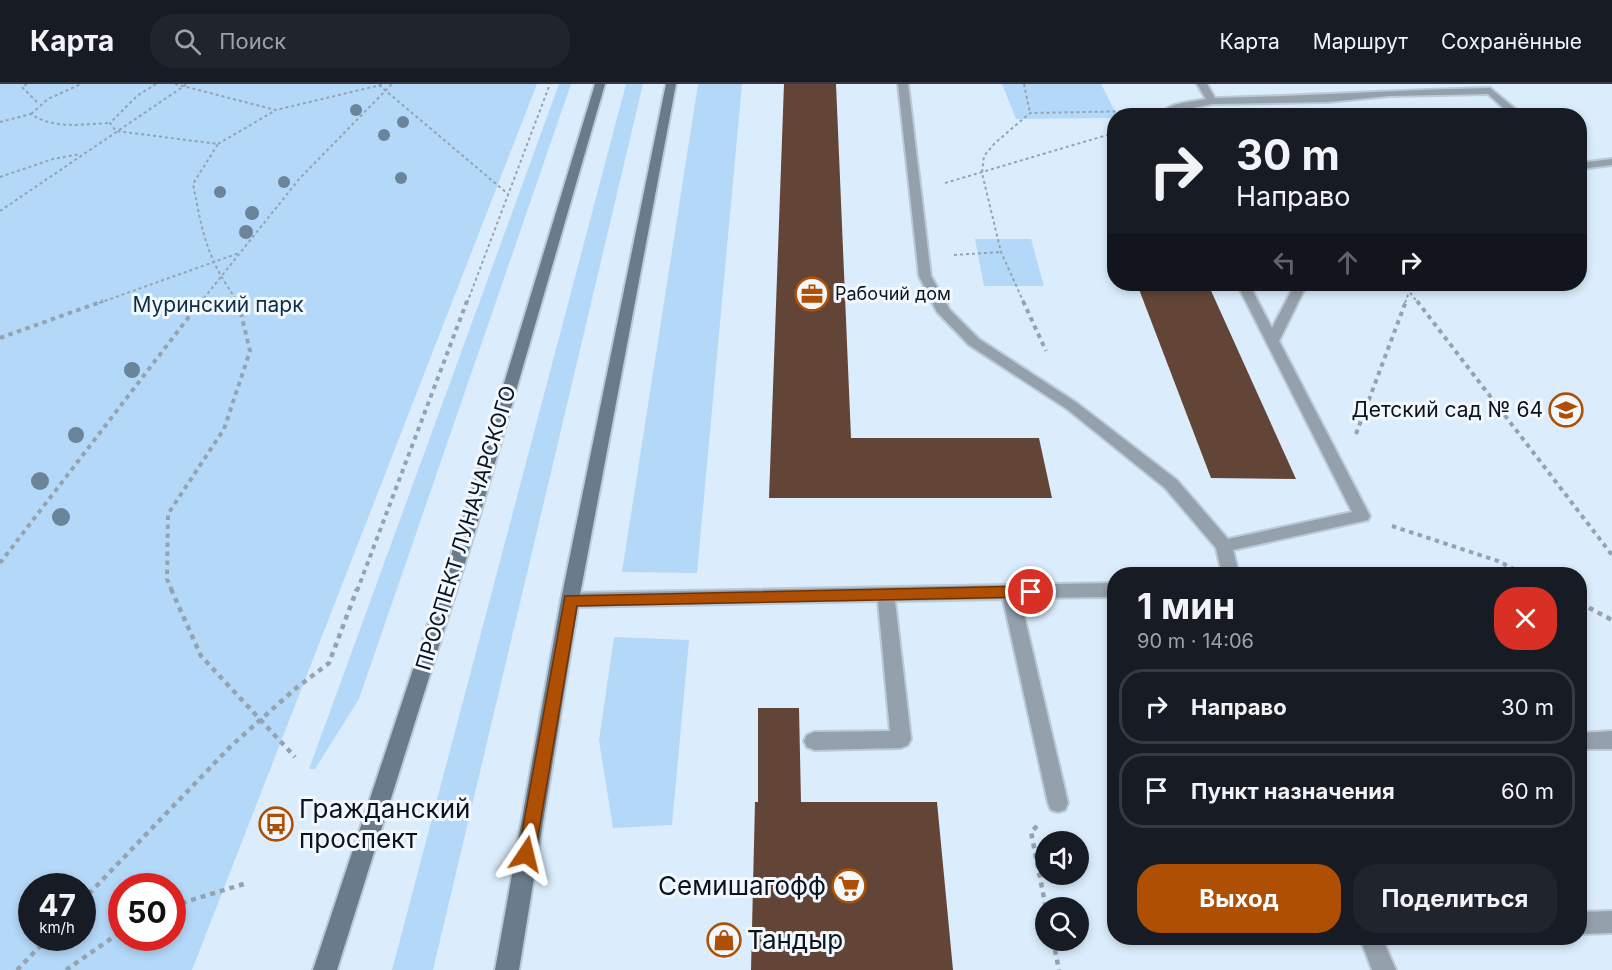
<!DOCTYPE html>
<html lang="ru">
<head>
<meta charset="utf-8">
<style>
	:root { --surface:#171b24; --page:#20242c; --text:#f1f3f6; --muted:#9ea1a6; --line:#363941; --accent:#af4f04 }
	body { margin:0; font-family:Inter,sans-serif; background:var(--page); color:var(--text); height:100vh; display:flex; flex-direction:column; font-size:22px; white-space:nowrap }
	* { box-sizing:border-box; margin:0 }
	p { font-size:20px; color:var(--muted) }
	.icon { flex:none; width:33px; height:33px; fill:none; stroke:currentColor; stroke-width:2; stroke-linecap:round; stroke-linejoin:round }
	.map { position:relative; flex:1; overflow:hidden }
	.details { position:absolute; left:1107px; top:483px; width:480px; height:378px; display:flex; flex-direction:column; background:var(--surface); border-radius:24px; box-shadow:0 3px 9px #0003 }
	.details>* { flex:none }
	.hud { position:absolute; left:1107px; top:24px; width:480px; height:183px; border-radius:24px; box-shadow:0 3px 9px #0003; background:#171b24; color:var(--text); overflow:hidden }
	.controls { position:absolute; left:1035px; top:747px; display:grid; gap:12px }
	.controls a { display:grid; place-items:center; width:54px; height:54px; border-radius:50%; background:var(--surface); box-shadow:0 3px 9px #0003; font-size:30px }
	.speed { position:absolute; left:18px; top:789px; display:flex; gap:12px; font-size:30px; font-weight:700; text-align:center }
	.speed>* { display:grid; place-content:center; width:78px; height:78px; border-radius:50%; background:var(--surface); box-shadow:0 3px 9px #0003; line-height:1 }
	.speed small { font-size:15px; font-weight:400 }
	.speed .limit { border:9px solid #d22; background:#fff; color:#111 }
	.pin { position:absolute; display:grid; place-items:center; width:51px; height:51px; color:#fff; margin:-26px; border:3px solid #fff; border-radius:50%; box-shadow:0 2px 6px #0007 }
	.me { position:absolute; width:66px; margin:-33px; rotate:10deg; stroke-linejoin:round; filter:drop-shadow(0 0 4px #0008) }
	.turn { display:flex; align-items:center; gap:21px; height:126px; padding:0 30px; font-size:27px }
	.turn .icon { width:78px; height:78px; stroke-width:2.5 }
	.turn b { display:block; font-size:42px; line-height:51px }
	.lanes { display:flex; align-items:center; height:57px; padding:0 30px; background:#0003; justify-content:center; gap:30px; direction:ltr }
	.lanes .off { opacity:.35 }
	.round { display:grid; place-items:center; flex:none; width:63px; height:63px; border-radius:24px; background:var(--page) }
	.head { display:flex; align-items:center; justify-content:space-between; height:102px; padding:0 30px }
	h1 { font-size:36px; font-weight:700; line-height:45px }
	.cta { display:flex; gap:12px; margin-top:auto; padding:12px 30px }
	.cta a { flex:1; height:69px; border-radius:24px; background:var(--accent); color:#fff; font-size:24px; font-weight:700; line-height:69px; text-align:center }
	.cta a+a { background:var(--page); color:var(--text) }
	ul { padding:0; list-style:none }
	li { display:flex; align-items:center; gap:18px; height:75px; margin:0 12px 9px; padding:0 18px; border:3px solid var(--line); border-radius:24px }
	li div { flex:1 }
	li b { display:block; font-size:22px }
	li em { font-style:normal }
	header { display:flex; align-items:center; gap:36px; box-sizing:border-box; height:84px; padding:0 30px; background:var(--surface); border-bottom:2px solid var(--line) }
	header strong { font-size:28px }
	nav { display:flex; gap:33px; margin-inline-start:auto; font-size:21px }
	.search { width:420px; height:54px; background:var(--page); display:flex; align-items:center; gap:15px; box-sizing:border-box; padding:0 21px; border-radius:24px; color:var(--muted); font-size:22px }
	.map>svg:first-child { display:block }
</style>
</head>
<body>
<header>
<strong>Карта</strong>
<div class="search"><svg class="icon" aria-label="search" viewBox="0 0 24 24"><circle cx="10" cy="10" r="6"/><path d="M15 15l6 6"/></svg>Поиск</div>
<nav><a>Карта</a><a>Маршрут</a><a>Сохранённые</a></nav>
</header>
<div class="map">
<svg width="1612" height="886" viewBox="0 0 1612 886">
	<rect width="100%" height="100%" fill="#dbedfd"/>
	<!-- green -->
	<g fill="#b4d8f8" fill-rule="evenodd">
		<path d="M 0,0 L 537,0 L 192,886 L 0,886 ZM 82,802 L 82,854 L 32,854 L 32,802 ZM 172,802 L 172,854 L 122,854 L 122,802 Z"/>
		<polygon points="559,0 571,0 359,615 315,685 309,685"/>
		<polygon points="626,0 643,0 433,886 392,886"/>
		<polygon points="698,0 742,0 697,489 622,488"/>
		<polygon points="1002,0 1101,0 1117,31 1114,34 1016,35"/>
		<polygon points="975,155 1031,155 1044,202 984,202"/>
		<polygon points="614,553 689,556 672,741 613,744 599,656"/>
	</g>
	<!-- building -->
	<g fill="#624536">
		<polygon points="784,0 836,0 851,354 1039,354 1052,414 769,414"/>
		<polygon points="1137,200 1208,200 1296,395 1211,394"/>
		<polygon points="758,624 799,624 801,718 937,718 953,886 751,886 755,718 758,718"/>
	</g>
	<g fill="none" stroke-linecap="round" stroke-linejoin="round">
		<defs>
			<g id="service">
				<polygon points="898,0 908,0 931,192 950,226 979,255 1077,319 1177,396 1228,455 1352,428 1237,200 1249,200 1272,244 1295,200 1307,200 1279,257 1370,432 1368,436 1233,466 1239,490 1222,490 1216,464 1165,404 1067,325 969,261 937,228 919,192"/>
				<path d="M 1197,0 L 1207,0 L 1215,14 C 1307,12 1398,6 1490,4 L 1524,32 L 1512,32 L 1488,10 L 1389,12 L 1328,18 L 1212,20 L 1183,26 L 1170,32 L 1160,32 C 1167,18 1192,18 1206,15 Z"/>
				<polygon points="1612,75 1612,81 1580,85 1580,79"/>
				<polygon points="1114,499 1114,513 1020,514 1068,719 1065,726 1058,728 1051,726 1048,719 1003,515 895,517 911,655 908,661 901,664 814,666 807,663 804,657 807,651 814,648 890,647 878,517 570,523 564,521 561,516 564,511 570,509"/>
				<polygon points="1612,647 1612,665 1580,665 1580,649"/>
				<polygon points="1612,827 1612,849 1580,850 1580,828"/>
				<polygon points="1360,854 1382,854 1396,886 1372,886"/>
			</g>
			<g id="secondary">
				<polygon points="595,0 605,0 477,441 337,886 313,886 461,441"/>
				<polygon points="666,0 676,0 579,516 519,886 495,886 561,516"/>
			</g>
		</defs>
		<!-- service casing -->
		<use href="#service" stroke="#bacad9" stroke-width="4"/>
		<!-- secondary casing -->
		<use href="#secondary" stroke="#bacad9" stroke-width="4"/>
		<!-- path-far2 -->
		<g stroke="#93a3b0" stroke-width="2" stroke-dasharray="3 3" stroke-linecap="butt">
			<polyline points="27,0 22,3 39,20"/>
			<path d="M 156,0 L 137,12 L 110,39 L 116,47 L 218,60 L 193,100 C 203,151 207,176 239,219"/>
			<polyline points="175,0 276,26 385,0"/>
			<polyline points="1024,0 1030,29"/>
			<polyline points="379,1 508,110"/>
			<polyline points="31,30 48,15 81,0"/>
			<path d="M 0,38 L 31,30 C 55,46 82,40 110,39"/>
			<polyline points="218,60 276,26"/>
			<polyline points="0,93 53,75 80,70"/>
			<polyline points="945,99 1114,49"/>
			<polyline points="0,127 187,0"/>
			<polyline points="954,171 1001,168"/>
			<polyline points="1416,200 1409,207 1418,219"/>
			<polyline points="99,219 239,169"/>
			<polyline points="200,219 300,94 392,0"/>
			<polyline points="467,219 550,0"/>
			<polyline points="1024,219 1001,168 982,89 984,72 995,59 1030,29 1137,27"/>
			<polyline points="1405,219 1409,208"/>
		</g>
		<!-- path-far1 -->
		<g stroke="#93a3b0" stroke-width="4" stroke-dasharray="4.5 4.5" stroke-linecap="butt">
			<polyline points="1023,217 1046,267"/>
			<polyline points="1417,217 1612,471"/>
			<polyline points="0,254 103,217"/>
			<polyline points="1356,350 1406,217"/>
			<polyline points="1392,442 1498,477 1524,490"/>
			<polyline points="0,479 201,217"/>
			<polyline points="172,507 167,495 168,430 224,345 250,267 238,217"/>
			<polyline points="357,507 467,217"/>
		</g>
		<!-- path -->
		<g stroke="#93a3b0" stroke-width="4.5" stroke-dasharray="5 5" stroke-linecap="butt">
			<polyline points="171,505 201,572 295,673"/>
			<polyline points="1580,519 1612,536"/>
			<polyline points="1037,742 1031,748 1046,824"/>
			<polyline points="82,817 231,662 295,605 329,579 357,505"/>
			<polyline points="172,822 247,799"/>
			<polyline points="1053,856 1059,886"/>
			<polyline points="17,886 48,854"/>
			<polyline points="66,886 122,847"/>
		</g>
		<!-- service -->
		<use href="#service" fill="#94a0ab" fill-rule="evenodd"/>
		<!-- secondary -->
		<use href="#secondary" fill="#6a7c8c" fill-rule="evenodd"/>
	</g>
	<!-- trees -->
	<g fill="#6a8499">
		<circle cx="356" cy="26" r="6"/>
		<circle cx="403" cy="38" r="6"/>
		<circle cx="384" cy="51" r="6"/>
		<circle cx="401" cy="94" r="6"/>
		<circle cx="284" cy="98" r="6"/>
		<circle cx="220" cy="108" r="6"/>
		<circle cx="252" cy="129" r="7"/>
		<circle cx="246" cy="148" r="7"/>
		<circle cx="132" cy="286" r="8"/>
		<circle cx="76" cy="351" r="8"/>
		<circle cx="40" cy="397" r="9"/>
		<circle cx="61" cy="433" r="9"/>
	</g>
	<!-- route -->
	<polygon fill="#af4f04" stroke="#723303" stroke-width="1.5" points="1031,502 1036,504 1038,508 1036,512 1031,513 577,522 535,770 533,776 526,779 520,776 518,770 565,512"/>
	<!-- icons -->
	<defs>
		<symbol id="office-ring" viewBox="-11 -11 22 22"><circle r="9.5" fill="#f2f8fe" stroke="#af4f04" stroke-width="1.5"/><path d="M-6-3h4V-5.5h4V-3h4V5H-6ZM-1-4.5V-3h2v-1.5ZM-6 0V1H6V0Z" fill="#af4f04"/></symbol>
		<symbol id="school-ring" viewBox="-11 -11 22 22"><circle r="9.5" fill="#f2f8fe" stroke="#af4f04" stroke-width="1.5"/><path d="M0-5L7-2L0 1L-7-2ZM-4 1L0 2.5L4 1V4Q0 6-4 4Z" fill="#af4f04"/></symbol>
		<symbol id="bus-ring" viewBox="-11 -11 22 22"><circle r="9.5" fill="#f2f8fe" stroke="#af4f04" stroke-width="1.5"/><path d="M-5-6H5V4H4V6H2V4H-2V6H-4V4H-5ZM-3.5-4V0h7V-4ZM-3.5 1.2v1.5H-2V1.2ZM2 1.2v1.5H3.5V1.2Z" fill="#af4f04"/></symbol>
		<symbol id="supermarket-ring" viewBox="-11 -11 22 22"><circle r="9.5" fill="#f2f8fe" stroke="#af4f04" stroke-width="1.5"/><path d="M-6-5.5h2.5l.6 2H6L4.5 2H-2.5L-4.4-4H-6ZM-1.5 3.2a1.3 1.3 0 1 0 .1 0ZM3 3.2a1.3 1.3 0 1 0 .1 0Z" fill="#af4f04"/></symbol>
		<symbol id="shop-ring" viewBox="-11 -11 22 22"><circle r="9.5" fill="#f2f8fe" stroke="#af4f04" stroke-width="1.5"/><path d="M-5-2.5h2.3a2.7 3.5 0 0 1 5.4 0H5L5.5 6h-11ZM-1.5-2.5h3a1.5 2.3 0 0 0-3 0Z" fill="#af4f04"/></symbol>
	</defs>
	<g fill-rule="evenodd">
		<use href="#office-ring" x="793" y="191" width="38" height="38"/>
		<use href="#school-ring" x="1547" y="307" width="38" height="38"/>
		<use href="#bus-ring" x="257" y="721" width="38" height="38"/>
		<use href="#supermarket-ring" x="830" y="783" width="38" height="38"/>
		<use href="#shop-ring" x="705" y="837" width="38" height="38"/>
	</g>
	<g text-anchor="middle" stroke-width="6" stroke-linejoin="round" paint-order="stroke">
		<!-- far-poi labels -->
		<g font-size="18" fill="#0a141d" stroke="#f2f8fe" text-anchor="start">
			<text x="835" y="216">Рабочий дом</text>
		</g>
		<!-- park labels -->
		<g font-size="21" fill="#0e2e47" stroke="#f2f8fe">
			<text x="218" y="228">Муринский парк</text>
		</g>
		<!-- poi labels -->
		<g font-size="21" fill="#0a141d" stroke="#f2f8fe" text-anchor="end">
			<text x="1543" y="333">Детский сад № 64</text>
		</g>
		<!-- street labels -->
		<g font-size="21" fill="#0a141d" stroke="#f2f8fe">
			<text transform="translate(466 444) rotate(-73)" y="7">ПРОСПЕКТ ЛУНАЧАРСКОГО</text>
		</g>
		<!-- near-poi labels -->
		<g font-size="26" fill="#0a141d" stroke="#f2f8fe" text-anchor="start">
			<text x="299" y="734">Гражданский<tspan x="299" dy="30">проспект</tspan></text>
			<text x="826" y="811" text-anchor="end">Семишагофф</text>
			<text x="747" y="865">Тандыр</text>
		</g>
	</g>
</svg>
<div class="controls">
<a><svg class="icon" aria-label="sound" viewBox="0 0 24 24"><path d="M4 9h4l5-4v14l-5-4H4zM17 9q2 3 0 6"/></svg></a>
<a><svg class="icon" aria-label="search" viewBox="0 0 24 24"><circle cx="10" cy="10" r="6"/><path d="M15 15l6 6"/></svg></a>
</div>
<div class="speed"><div>47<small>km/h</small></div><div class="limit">50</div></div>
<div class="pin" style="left:1031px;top:508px;background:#d93025"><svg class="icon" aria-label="arrive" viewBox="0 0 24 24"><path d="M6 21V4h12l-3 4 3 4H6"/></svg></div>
<svg class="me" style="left:526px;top:770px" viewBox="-20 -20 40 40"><path d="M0-17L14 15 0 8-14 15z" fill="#af4f04" stroke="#fff" stroke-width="4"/></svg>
<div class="hud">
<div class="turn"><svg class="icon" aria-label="right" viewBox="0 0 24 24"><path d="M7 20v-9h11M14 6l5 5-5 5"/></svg><div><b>30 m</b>Направо</div></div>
<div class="lanes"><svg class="icon off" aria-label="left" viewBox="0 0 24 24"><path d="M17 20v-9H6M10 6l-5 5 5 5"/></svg><svg class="icon off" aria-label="ahead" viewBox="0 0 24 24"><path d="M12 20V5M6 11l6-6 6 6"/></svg><svg class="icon" aria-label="right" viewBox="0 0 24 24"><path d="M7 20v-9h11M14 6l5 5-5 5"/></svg></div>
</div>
<section class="details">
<div class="head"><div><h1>1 мин</h1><p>90 m · 14:06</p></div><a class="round" style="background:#d93025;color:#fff"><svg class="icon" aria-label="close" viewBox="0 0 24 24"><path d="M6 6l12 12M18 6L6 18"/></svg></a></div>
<ul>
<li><svg class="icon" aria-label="right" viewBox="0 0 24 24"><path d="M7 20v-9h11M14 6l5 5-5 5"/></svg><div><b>Направо</b></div><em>30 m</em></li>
<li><svg class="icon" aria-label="arrive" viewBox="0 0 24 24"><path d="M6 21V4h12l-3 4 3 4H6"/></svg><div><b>Пункт назначения</b></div><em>60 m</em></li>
</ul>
<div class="cta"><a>Выход</a><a>Поделиться</a></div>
</section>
</div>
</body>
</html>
